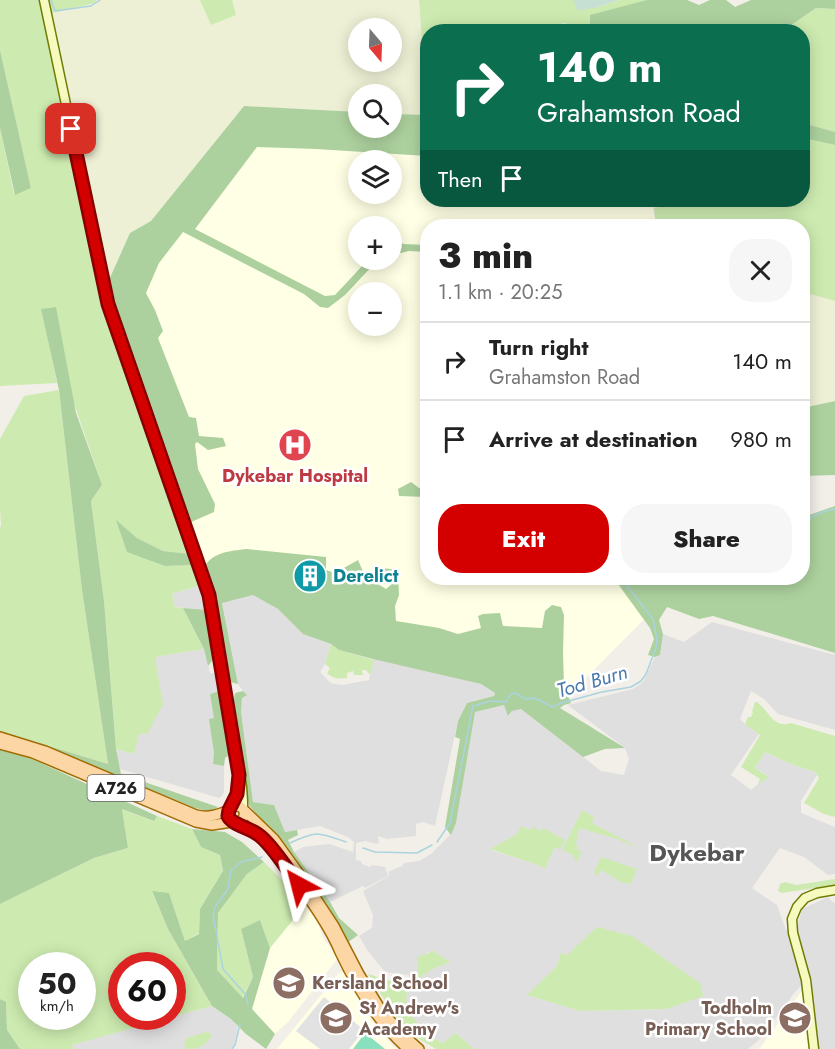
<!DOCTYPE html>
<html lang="en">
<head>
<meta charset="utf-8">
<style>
	:root { --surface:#fff; --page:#f6f6f6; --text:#222; --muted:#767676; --line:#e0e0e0; --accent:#d40000 }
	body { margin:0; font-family:Jost,sans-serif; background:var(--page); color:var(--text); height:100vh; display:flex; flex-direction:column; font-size:22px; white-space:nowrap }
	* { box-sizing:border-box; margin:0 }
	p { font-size:20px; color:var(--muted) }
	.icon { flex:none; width:33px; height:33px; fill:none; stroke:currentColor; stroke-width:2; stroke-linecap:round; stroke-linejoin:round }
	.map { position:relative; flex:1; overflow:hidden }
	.drawer { position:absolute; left:420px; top:219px; width:390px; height:366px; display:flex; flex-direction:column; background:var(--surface); border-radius:24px; box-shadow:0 3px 15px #0003 }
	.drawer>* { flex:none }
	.guide { position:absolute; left:420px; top:24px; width:390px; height:183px; border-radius:24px; box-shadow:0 3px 15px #0003; background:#0b6e4f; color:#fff; overflow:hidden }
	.needle { width:39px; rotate:161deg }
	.fabs { position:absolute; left:348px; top:18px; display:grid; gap:12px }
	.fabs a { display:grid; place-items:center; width:54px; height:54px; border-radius:50%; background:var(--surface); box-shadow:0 3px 15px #0003; font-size:30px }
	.speed { position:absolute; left:18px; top:952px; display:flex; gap:12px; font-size:30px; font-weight:700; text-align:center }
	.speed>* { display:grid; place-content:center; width:78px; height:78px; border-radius:50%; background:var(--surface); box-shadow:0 3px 15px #0003; line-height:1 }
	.speed small { font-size:15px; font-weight:400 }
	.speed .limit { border:9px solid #d22; background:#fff; color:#111 }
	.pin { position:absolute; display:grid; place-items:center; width:51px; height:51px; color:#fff; margin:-26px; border-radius:12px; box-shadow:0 3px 9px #0006 }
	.me { position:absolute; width:66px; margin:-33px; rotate:322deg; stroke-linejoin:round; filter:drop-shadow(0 0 4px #0008) }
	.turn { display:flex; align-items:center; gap:21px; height:126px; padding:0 18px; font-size:27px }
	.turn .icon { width:78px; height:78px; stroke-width:2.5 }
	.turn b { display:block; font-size:42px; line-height:51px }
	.then { display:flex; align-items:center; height:57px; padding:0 18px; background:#0003; gap:12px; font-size:22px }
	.round { display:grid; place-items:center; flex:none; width:63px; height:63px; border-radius:24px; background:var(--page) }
	.overview { display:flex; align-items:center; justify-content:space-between; height:102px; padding:0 18px }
	h1 { font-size:36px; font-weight:800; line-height:45px }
	.primary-button { display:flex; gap:12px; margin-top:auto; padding:12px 18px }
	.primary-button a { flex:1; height:69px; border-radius:24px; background:var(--accent); color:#fff; font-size:24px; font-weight:800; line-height:69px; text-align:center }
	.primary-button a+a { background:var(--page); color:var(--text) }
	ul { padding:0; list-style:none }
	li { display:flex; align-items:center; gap:18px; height:78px; padding:0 18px; border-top:2px solid var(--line) }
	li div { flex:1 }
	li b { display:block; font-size:22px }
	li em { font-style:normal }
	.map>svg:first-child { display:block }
</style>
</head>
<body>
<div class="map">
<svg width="835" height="1049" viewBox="0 0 835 1049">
	<rect width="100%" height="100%" fill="#f2efe9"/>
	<!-- residential -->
	<g fill="#e0dfdf" fill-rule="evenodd">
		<polygon points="201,585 208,610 175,607 172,594"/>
		<polygon points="253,595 278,609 303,634 331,644 325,664 320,672 331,683 335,684 342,685 369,680 374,658 481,684 495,693 494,696 467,703 458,721 435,826 423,822 416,824 416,836 387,839 378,836 379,843 376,844 366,841 356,843 356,860 361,861 362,864 370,867 372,865 385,867 388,876 365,888 363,886 330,902 294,852 303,847 329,844 353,852 354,842 348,837 320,826 285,832 274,805 253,802 241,712 242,698 246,695 238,684 222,602"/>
		<path d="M 712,622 L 835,655 L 835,730 L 778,714 L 764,699 L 751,691 L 740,719 L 745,724 L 759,734 L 731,775 L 751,790 L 768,776 L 755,768 L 765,752 L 791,764 L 815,772 L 817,775 L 801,801 L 801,813 L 835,827 L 835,874 L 828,875 L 804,857 L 780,848 L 752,888 L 777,905 L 786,930 L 797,927 L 802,909 L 828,897 L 830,900 L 835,903 L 835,1049 L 819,1049 L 811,976 L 795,992 L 761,1038 L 748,1049 L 474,1049 L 456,1033 L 443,1043 L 424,1033 L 405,1007 L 407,986 L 410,983 L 433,969 L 449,962 L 432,950 L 423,956 L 418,974 L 409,975 L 385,972 L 368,951 L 359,936 L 372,928 L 373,915 L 363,891 L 389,876 L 388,872 L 402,866 L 404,863 L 419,861 L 431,854 L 451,834 L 456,823 L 474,712 L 504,705 L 509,716 L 512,711 L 521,708 L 601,771 L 624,775 L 629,759 L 625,748 L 568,705 L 633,689 L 643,682 L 655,657 L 660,655 L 663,634 L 684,642 ZM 543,829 L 555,847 L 545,869 L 542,866 L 491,850 L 517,834 L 531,830 L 541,831 ZM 561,953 L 566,956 L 667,1009 L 580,1011 L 528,995 L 557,966 Z"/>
		<polygon points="204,649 210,673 214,673 219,691 210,694 215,718 210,719 214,753 213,764 224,766 224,792 222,796 219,798 120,769 116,749 134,754 154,657"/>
		<polygon points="212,1006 231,1019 238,1027 234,1045 231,1049 73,1049 71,1045"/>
	</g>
	<!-- education -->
	<g fill="#ffffe5" fill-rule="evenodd">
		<path d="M 248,107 L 358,128 L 392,128 L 427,119 L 428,200 L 652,200 L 656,226 L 428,226 L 428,578 L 682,578 L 684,579 L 564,700 L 282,608 L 252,591 L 217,598 L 113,307 L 153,223 ZM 358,160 L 392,160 L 392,194 L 358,194 ZM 358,226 L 392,226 L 392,260 L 358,260 ZM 358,292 L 392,292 L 392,326 L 358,326 Z"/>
		<polygon points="306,904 317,920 323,938 338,958 288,1022 275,1034 252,1009 270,948"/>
		<polygon points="341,972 346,974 362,1006 377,1028 393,1046 398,1049 277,1049 339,973"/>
		<polygon points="804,988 810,1049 758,1049 760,1048"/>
	</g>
	<!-- farmland -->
	<g fill="#eef0d5" fill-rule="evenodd">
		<path d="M 96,0 L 200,0 L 211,25 L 236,15 L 232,0 L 419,0 L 427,115 L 392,114 L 392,94 L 358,94 L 358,112 L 244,106 L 151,221 L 130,233 L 109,280 L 52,13 L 95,3 ZM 358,28 L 392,28 L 392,62 L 358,62 Z"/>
		<polygon points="802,292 835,301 835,401 803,408"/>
	</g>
	<!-- grass -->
	<g fill="#cdebb0" fill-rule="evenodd">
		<polygon points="0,0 40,0 100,289 116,339 190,554 163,551 137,538 117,521 165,566 193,565 201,585 172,594 175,607 183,608 204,649 155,657 163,704 148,733 139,734 134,754 116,749 104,601 91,501 102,485 42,310 57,383 0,386 0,128 14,194 31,188 0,50"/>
		<polygon points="50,0 96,0 95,3 52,13"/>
		<polygon points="200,0 232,0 236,15 211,25"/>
		<polygon points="419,0 574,0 574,2 598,7 619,0 647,0 637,4 614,27 684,25 712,27 714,31 567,31 566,23 559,24 559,31 428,32 427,108"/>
		<polygon points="816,8 835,9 835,132 803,123 802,32 785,32 787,28"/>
		<polygon points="803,138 835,145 835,301 803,292 802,226 656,226 654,208 659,207 658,200 802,200"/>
		<polygon points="59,390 82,590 108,764 0,731 0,528 1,525 0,508 0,439 24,396"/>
		<path d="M 331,644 L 339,650 L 374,660 L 370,675 L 366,670 L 362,670 L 363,675 L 354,675 L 353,671 L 347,673 L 347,678 C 339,679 333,679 327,673 L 330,668 L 325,664 Z"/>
		<path d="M 755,702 L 757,702 C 769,711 773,729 791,723 L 835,736 L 835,817 L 824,814 L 804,803 L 819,778 L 815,772 L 791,764 L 765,752 L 755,768 L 769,777 L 758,784 L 760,779 L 741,767 L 760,735 L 745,724 L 748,717 L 751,717 L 753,712 L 752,711 Z"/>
		<path d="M 122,809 L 153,821 L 157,816 L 192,829 L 201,847 L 220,855 L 223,872 L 200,909 L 199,933 L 185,941 L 169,893 L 152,892 L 168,929 L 212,1006 L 72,1045 L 73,1049 L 20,1049 L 7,1030 L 6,1003 L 0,999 L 0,904 L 94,858 L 128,848 ZM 32,966 L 82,966 L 82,1017 L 32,1017 ZM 122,966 L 172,966 L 172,1017 L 122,1017 Z"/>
		<polygon points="582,810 594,817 592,823 641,849 614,838 579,828 576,843 578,851 582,851 576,863 573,855 562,850"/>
		<polygon points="521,826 531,830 533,827 541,831 543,828 565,840 560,849 555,847 545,869 541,866 490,849 517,834"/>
		<polygon points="601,857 637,869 631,884 621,882 601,870 597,876 594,872"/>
		<polygon points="264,862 306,904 270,948 260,920 241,929 253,977 242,998 217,970 218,913 247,874"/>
		<polygon points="835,879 835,885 782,893 778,891 780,884 785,882 796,885"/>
		<polygon points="597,927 632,936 701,984 703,996 667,1009 580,1011 527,995 557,966 561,952 566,956"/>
		<polygon points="432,950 450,962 433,969 410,983 409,975 418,974 417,957 429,953"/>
		<polygon points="368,974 407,986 406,1007 424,1033 443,1043 456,1033 474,1049 436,1049 406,1031 391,1010"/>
		<path d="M 206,1032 L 210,1033 L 212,1036 C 204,1047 199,1049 186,1049 L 184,1044 L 187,1038 Z"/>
	</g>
	<!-- forest -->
	<g fill="#add19e">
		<polygon points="647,0 687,0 699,5 710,0 726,0 735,7 751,0 835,0 835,9 816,8 787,28 785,31 755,31 749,28 742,31 714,31 712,27 684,25 595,28 590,25 590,15"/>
		<polygon points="0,50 31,188 15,195 0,128"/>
		<polygon points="244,106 358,112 358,128 392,128 392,114 427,115 427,156 316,149 257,147 195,229 325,296 335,295 363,265 362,260 383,260 374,264 345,295 328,308 320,307 304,294 183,232 159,263 146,293 155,310 163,331 158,338 189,417 196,418 199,436 223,438 226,446 208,450 197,442 195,444 198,469 215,504 214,512 189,523 112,308 106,280 109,280 130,233 151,221"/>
		<polygon points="803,123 835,132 835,145 803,138"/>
		<polygon points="392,234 395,234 403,244 427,245 427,252 409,251 392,255"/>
		<polygon points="56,307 76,413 102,485 91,501 104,601 116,749 121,774 218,807 211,812 195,808 39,743 108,764 82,590 59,390 41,309"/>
		<polygon points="835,401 835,475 803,476 803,408"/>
		<polygon points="411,482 419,488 427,490 427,497 399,496 398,489"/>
		<polygon points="835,506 835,653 713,616 699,619 667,607 659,620 663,634 660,655 655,657 648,655 654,639 650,628 618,584 615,578 802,578 803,523 809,515"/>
		<polygon points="116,520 137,538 163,551 190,554 193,565 165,566 127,552"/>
		<path d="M 247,549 L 326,557 L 326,570 L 335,573 L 358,560 L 365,576 L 386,589 L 392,584 L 377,573 L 382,568 L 398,570 L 399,595 L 395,606 L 396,621 L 439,628 L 458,634 L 481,628 L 478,616 L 483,614 L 500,613 L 503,626 L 542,628 L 545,611 L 552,605 L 561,607 L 564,615 L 563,652 L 564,687 L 571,703 L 564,705 L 560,708 L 625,748 L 605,749 L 583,757 L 521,709 L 512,711 L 508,716 L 504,705 L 475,712 L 456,823 L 451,835 L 450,834 L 445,827 L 460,739 L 455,737 L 458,721 L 467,703 L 494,696 L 495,693 L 481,684 L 373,659 L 339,650 L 331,644 L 303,634 L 278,609 L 253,595 L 222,603 L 238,684 L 230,682 L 211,593 L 203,570 C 210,552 230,551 247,549 Z"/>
		<polygon points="183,608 208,610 215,657 208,666 204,649"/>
		<polygon points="219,691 222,692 233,752 225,758 224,766 213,764 214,753 209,719 214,718 210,694"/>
		<polygon points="243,691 247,695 242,698 241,712 253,802 274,805 285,832 297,830 298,835 288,840 294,852 330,902 339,918 358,935 347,943 324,901 287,851 249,805 233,704 235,693"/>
		<polygon points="0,749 30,758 157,816 154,821 122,809 128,848 94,858 0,904"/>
		<polygon points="192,829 225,832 242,842 264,862 247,874 218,913 217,970 243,998 253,977 241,929 260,920 270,948 252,1009 275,1034 266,1049 246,1034 231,1019 212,1006 168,929 152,891 169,893 185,941 199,934 200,909 223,871 220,855 201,847"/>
		<polygon points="0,999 6,1002 7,1030 20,1049 0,1049"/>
	</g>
	<!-- wetland -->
	<polygon fill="#c6e0d4" points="574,0 619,0 598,7 578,11 574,2"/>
	<!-- pitch -->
	<polygon fill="#88e0be" points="365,1033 385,1049 353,1049"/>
	<!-- parking -->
	<polygon fill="#e2e2e2" points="324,997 364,1030 349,1049 320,1049 296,1031"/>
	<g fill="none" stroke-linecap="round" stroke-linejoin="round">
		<!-- stream -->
		<g stroke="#aad3df" stroke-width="1.5">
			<polyline points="51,0 55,11 91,6 100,0"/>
			<path d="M 802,528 C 810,515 820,512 835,509"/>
			<polyline points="437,842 450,823 473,706 491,701 506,702 511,694 515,693 526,699 535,698 553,707 561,703 602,692 631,687 641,681 646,674 656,648 657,639 653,619 621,578"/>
			<path d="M 290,843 C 317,830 318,832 346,842"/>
			<polyline points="363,848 375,852 417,853 432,845"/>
			<polyline points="248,1005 246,995 223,969 213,915 215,907 228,889 231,870 241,862 262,857"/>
			<polyline points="232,1049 235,1045 240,1024"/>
		</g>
		<defs>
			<g id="secondary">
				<polyline points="44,0 108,304 209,595 242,787 243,801 243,809"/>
				<polyline points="230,808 235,799 239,784"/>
				<polyline points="814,1049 806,980 793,933 792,919 797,907 805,898 817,893 835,890"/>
			</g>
			<g id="primary">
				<path d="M 0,737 L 45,751 L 196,815 C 209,818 217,815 229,810"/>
				<polyline points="0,744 33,753 196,822 212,825 232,822"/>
				<path d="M 244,811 C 245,818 242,822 235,823 L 229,818 C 226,810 232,804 241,807 L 274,839 L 305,882 L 334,926 L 359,974 L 381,1010 L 400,1032 L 419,1049"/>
				<path d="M 235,823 C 262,833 269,846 285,867 C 305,892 328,923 340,952 C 357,988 378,1023 408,1049"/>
			</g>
		</defs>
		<!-- secondary casing -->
		<use href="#secondary" stroke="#707d05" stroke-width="11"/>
		<!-- primary casing -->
		<use href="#primary" stroke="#a06b00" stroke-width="12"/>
		<!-- secondary -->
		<use href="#secondary" stroke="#f7fabf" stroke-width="8"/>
		<!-- primary -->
		<use href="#primary" stroke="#fcd6a4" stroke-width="9"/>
	</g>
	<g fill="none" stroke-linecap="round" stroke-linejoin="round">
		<defs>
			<path id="route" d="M 71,129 L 108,304 L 209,595 L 239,775 L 237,794 L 229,810 L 228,816 C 232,825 251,828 260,836 C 273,846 288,871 299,885"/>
		</defs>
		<!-- route casing -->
		<use href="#route" stroke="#8a0000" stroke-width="15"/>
		<!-- route -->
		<use href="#route" stroke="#d40000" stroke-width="10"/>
	</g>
	<!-- icons -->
	<defs>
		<symbol id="hospital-disc" viewBox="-11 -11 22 22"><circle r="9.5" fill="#e0444e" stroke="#fff"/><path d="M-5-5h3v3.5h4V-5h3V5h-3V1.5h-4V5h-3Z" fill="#fff"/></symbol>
		<symbol id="building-disc" viewBox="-11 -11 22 22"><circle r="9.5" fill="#0f9aa8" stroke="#fff"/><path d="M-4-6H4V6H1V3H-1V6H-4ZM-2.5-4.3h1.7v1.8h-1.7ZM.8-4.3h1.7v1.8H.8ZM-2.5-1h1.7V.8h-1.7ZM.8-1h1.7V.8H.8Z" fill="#fff"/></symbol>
		<symbol id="school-disc" viewBox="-11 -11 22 22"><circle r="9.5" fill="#8d6e63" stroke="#fff"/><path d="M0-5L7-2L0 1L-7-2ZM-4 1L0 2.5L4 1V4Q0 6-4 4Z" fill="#fff"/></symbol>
	</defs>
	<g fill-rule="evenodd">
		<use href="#hospital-disc" x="276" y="426" width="38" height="38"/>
		<use href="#building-disc" x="291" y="557" width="38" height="38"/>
		<use href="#school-disc" x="270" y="964" width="38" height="38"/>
		<use href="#school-disc" x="317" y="999" width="38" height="38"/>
		<use href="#school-disc" x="776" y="999" width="38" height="38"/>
	</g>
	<g text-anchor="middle" stroke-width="5" stroke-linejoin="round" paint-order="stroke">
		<!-- shield labels -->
		<rect fill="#fff" stroke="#646464" stroke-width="1.5" x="87.5" y="775" width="57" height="26" rx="4.5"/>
		<g font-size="16" font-weight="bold" fill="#222">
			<text x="116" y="794">A726</text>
		</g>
		<!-- health labels -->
		<g font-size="18" font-weight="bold" fill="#be3a42" stroke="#fff">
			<text x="295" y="482">Dykebar Hospital</text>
		</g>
		<!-- culture labels -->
		<g font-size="18" font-weight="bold" fill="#0d838f" stroke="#fff" text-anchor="start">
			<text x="333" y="582">Derelict</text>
		</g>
		<!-- education labels -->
		<g font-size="18" font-weight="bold" fill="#785e54" stroke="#fff" text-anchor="start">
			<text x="312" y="989">Kersland School</text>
			<text x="359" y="1014">St Andrew's<tspan x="359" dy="21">Academy</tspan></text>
			<text x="772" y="1014" text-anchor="end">Todholm<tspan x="772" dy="21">Primary School</tspan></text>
		</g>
		<!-- water labels -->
		<g font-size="20" font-style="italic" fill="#4a7aab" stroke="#fff">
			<text transform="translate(592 681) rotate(-16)" y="7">Tod Burn</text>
		</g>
		<!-- district labels -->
		<g font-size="24" font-weight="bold" fill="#555" stroke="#fff">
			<text x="697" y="861">Dykebar</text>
		</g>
	</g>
</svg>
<div class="fabs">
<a><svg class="needle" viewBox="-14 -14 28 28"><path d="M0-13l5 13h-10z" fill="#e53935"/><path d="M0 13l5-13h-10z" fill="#767676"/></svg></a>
<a><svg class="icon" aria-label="search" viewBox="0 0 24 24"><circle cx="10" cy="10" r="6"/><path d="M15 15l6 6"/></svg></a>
<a><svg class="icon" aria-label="layers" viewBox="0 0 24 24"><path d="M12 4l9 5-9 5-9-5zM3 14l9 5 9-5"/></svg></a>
<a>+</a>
<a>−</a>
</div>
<div class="speed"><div>50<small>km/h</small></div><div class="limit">60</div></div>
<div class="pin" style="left:71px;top:129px;background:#d93025"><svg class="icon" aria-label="arrive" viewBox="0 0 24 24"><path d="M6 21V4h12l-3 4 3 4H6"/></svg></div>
<svg class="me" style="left:299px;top:885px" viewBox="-20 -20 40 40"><path d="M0-17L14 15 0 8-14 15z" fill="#d40000" stroke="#fff" stroke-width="4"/></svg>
<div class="guide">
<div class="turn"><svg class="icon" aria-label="right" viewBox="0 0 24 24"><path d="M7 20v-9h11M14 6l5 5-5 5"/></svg><div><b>140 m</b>Grahamston Road</div></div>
<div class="then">Then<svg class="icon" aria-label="arrive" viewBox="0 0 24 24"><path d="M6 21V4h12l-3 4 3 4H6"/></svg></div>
</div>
<section class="drawer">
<div class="overview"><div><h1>3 min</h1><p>1.1 km · 20:25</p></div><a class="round"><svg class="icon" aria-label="close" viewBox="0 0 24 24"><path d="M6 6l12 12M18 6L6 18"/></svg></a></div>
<ul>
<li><svg class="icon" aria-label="right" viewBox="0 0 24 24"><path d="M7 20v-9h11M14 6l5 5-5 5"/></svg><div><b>Turn right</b><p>Grahamston Road</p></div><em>140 m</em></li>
<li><svg class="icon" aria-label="arrive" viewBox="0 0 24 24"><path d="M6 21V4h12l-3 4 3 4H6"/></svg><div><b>Arrive at destination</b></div><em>980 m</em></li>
</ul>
<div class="primary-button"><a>Exit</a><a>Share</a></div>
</section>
</div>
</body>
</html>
